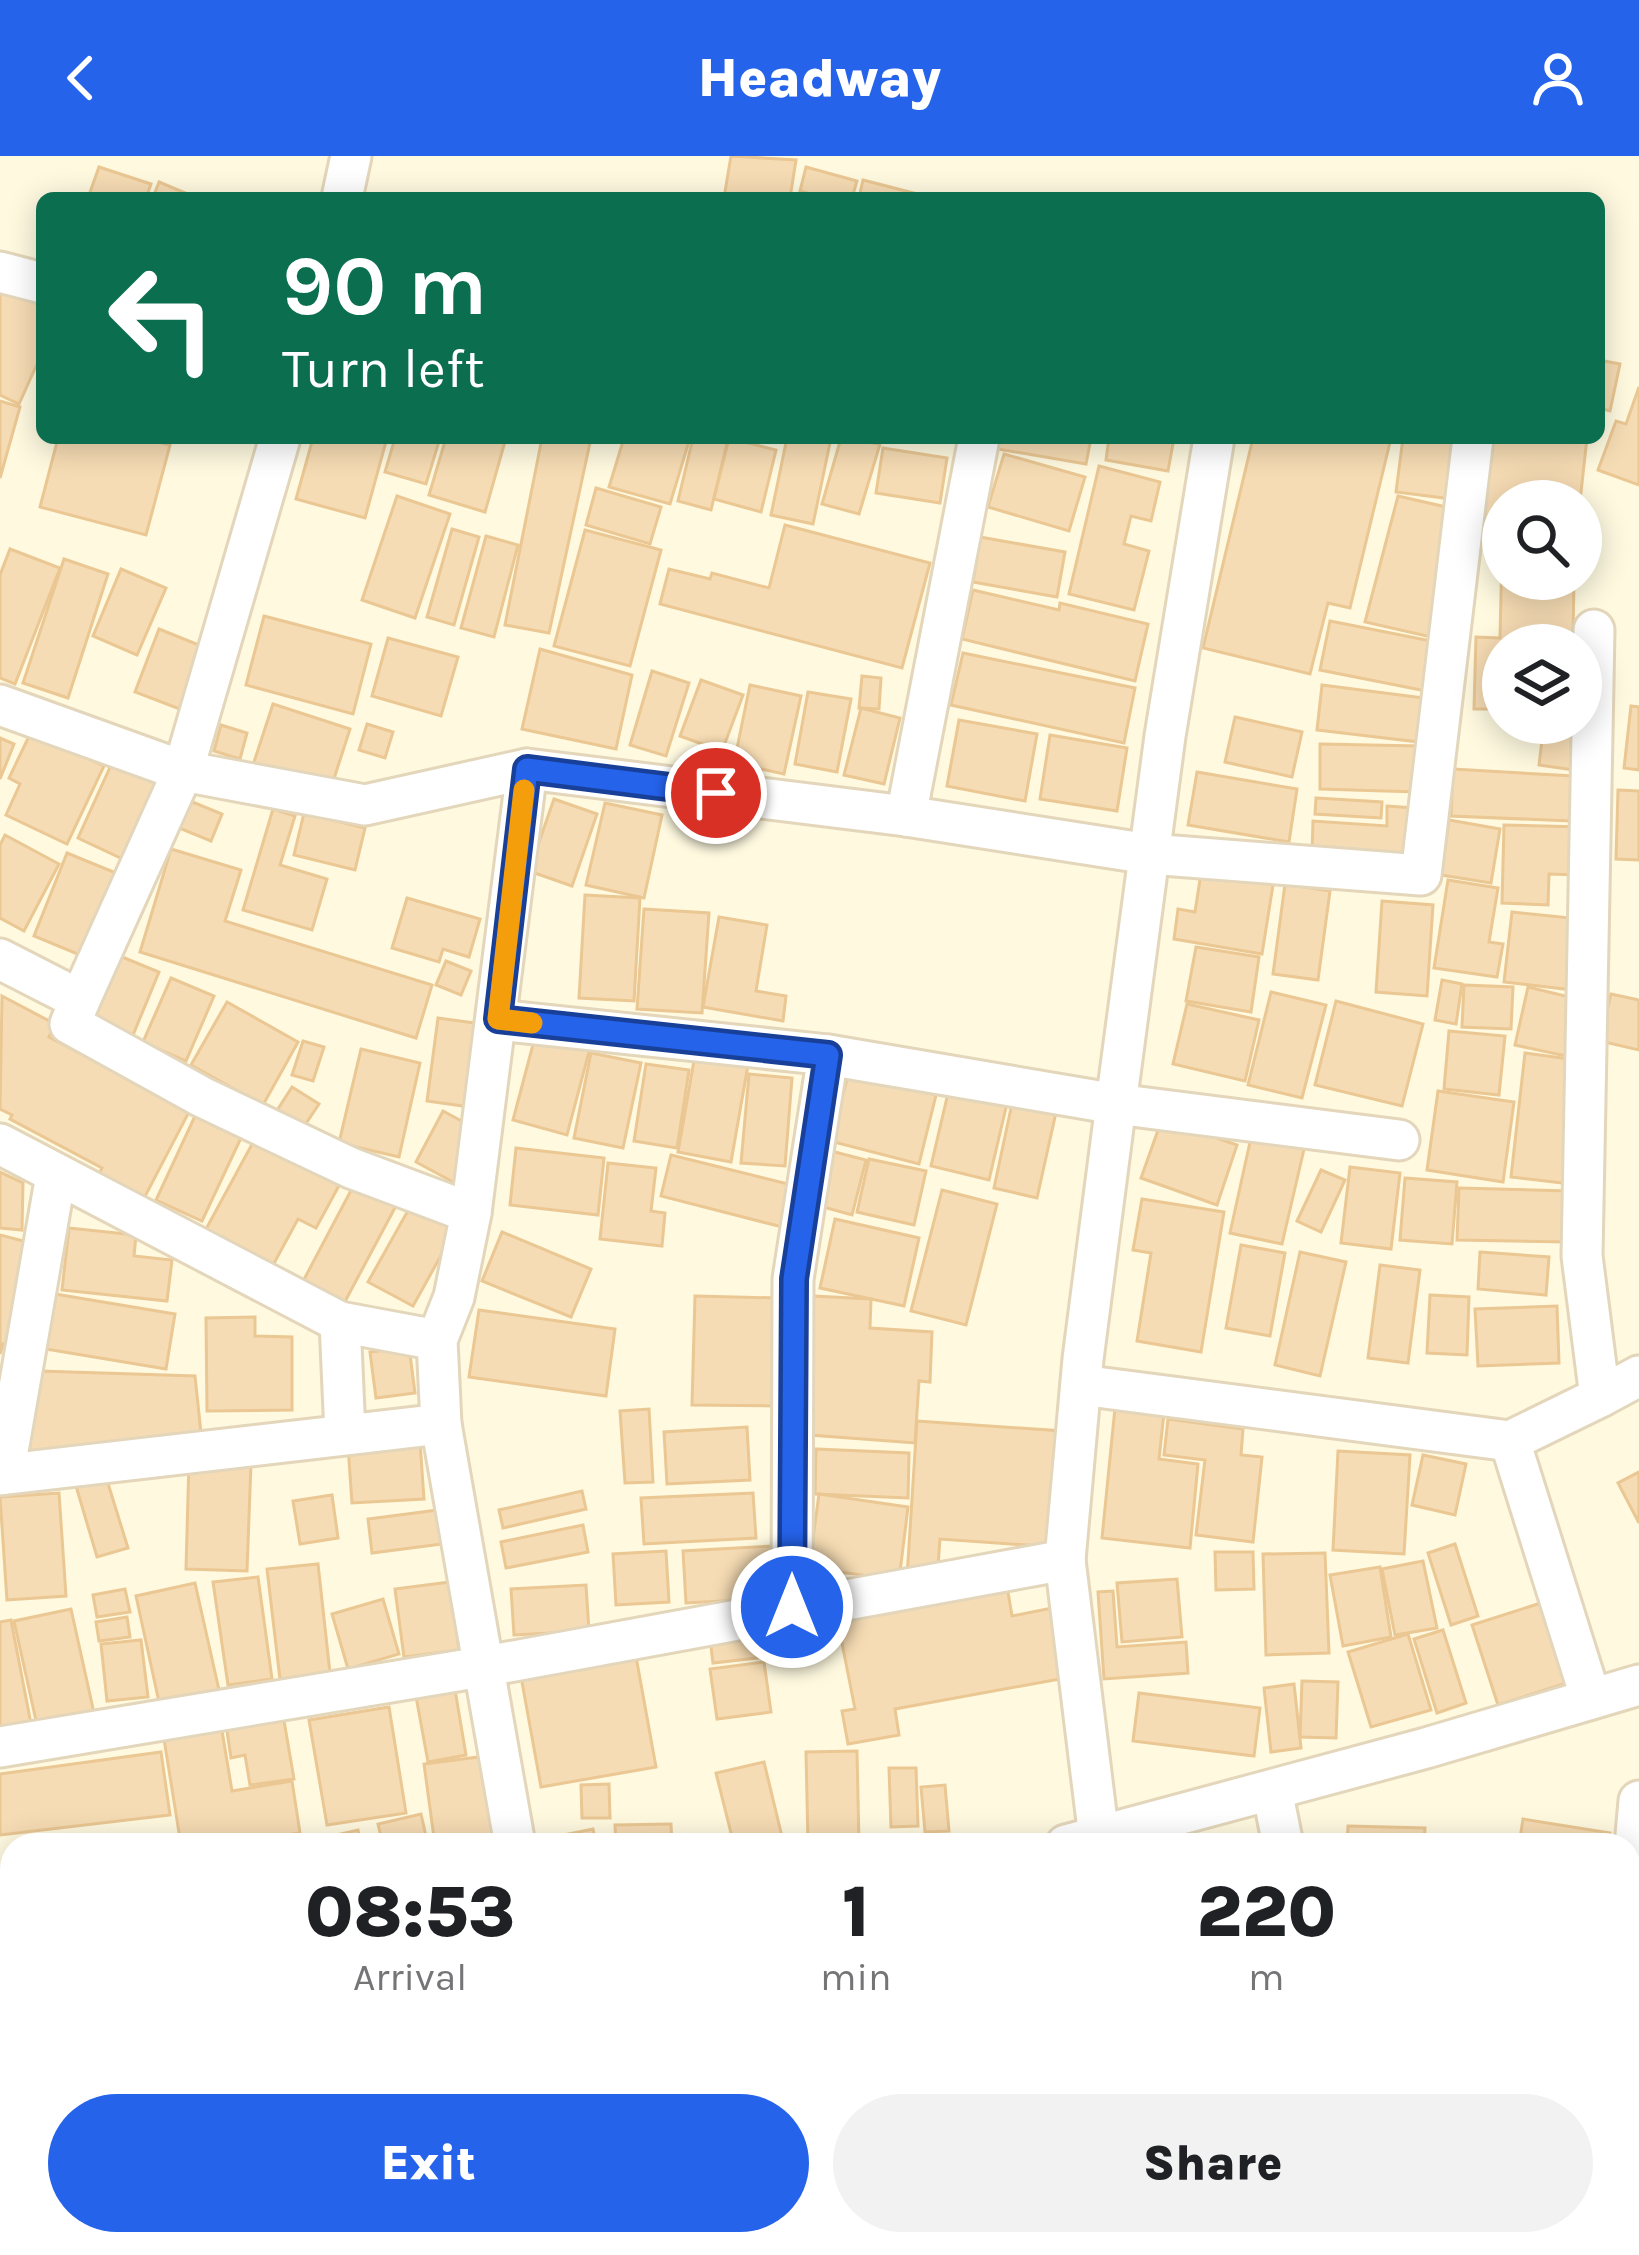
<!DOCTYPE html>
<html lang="en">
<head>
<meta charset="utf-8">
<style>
	:root { --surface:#fff; --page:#f2f2f2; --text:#202124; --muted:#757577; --accent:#2563eb }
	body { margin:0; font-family:Karla,sans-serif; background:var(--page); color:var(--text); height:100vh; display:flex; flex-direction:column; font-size:45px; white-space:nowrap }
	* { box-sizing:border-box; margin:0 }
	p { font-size:39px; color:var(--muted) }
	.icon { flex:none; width:66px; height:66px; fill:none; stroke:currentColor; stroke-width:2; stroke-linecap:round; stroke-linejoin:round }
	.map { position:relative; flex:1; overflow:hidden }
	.sheet { position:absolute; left:0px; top:1677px; width:1641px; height:423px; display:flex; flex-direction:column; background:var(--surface); border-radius:36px 36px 0 0; box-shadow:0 6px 30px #0003 }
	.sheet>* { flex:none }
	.top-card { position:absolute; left:36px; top:36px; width:1569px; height:252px; border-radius:18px; box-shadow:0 6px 30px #0003; background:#0b6e4f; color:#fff; overflow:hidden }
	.buttons { position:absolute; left:1482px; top:324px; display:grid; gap:24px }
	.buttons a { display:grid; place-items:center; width:120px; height:120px; border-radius:50%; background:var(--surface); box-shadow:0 6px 30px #0003; font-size:60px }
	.pin { position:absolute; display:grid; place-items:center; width:102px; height:102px; color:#fff; margin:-51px; border:6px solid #fff; border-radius:50%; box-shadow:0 3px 12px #0007 }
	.me { position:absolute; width:132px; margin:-66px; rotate:0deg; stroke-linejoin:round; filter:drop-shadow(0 0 9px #0008) }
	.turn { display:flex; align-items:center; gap:42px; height:252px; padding:0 48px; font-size:54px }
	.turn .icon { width:156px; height:156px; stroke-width:2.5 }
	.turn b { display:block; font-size:84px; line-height:102px }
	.eta { display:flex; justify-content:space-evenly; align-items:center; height:204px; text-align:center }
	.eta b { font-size:72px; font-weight:800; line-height:84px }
	.cta { display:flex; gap:24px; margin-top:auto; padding:24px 48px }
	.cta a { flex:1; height:138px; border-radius:72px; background:var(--accent); color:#fff; font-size:48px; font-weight:800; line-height:138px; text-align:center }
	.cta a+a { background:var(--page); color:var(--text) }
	header { display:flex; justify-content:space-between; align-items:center; height:156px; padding:0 48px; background:var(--accent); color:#fff; font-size:54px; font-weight:800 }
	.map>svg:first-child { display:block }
</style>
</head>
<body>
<header><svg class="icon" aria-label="back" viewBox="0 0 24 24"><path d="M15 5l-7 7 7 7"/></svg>Headway<svg class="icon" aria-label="person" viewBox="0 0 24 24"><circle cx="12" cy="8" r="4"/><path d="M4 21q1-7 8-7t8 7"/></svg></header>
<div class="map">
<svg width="1639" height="2099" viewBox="0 0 1639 2099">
	<rect width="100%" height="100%" fill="#fef9df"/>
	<!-- building -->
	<g fill="#f6dcb4" stroke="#eac793" stroke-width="3">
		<polygon points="731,0 796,4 790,42 724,42"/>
		<polygon points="99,11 151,28 146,42 88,42"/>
		<polygon points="806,11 857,25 852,42 825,42 800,35"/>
		<polygon points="863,24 933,42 859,42"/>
		<polygon points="159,26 197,42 153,42"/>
		<polygon points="0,131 42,150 42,197 19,248 0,239"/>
		<polygon points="1599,204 1620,208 1610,255 1599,252"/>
		<polygon points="1639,231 1639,329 1598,314 1616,265 1626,268"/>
		<polygon points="0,245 20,251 0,322"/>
		<polygon points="58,282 144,282 170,289 146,379 40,351"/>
		<polygon points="313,282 387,282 365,362 296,343"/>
		<polygon points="395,282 440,282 426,328 385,316"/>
		<polygon points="446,282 506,282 485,356 429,339"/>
		<polygon points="542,282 591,282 549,477 505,469"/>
		<polygon points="624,282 690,282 670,348 609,331"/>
		<polygon points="693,282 727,287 711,354 678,345"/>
		<polygon points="729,282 776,294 761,356 714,343"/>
		<polygon points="787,282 831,282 813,368 771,359"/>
		<polygon points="841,282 880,288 859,358 822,348"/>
		<polygon points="994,282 1091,282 1086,308 992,292"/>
		<polygon points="1109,282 1174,282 1168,315 1106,304"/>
		<polygon points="1253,282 1391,282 1350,452 1328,447 1310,518 1203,492"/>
		<polygon points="1403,282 1459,282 1452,343 1396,336"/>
		<polygon points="1488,282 1587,282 1580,345 1503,345 1503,385 1477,382"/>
		<polygon points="883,292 947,302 940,347 876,337"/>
		<polygon points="1004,298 1085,321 1069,375 988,351"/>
		<polygon points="1099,310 1160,326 1151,365 1131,360 1124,388 1149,395 1134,454 1069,438"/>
		<polygon points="596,332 661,351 650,388 586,369"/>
		<polygon points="397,340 450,358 415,462 362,444"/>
		<polygon points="1398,340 1459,354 1431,481 1365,466"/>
		<polygon points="785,369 930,407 902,512 660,448 669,413 710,423 712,417 769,432"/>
		<polygon points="452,373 479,381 454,469 427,461"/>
		<polygon points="585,374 661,394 630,510 554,490"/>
		<polygon points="486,380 518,389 494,481 461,472"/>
		<polygon points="980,381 1065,396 1057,441 973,426"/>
		<polygon points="10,393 60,412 15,528 0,522 0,419"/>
		<polygon points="1502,397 1503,423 1574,423 1573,479 1582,479 1581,489 1503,489 1503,553 1474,553 1476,481 1500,482"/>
		<polygon points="64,403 108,418 68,542 23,527"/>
		<polygon points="121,413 166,432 137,499 93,480"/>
		<polygon points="973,434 1059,454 1060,447 1148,468 1135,525 962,483"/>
		<polygon points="264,460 371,488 353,558 246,529"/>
		<polygon points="1330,465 1441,487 1431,536 1320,514"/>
		<polygon points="159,473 209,493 185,555 135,536"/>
		<polygon points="388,482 458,501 441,560 372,540"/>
		<polygon points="540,493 632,519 616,593 522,573"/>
		<polygon points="963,497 1135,532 1124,587 951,549"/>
		<polygon points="652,515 689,527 666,600 630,589"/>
		<polygon points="862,520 881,522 879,553 859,552"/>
		<polygon points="701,524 743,539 722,595 680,580"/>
		<polygon points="750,529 801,540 784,618 734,607"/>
		<polygon points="1322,529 1424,542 1419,586 1317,574"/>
		<polygon points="808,536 851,543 837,616 795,608"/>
		<polygon points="273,548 350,573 330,635 253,609"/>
		<polygon points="1631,550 1639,551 1639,614 1624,612"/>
		<polygon points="861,552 900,562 884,628 844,619"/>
		<polygon points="1235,561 1302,576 1292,621 1225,606"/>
		<polygon points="959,564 1037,578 1025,645 947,630"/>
		<polygon points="1544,567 1580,567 1574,614 1539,609"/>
		<polygon points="367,568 393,576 385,602 359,594"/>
		<polygon points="221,569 247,577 240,603 214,595"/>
		<polygon points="31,576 104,610 67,688 6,659 20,628 9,622"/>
		<polygon points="1050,579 1127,592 1117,655 1040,643"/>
		<polygon points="0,582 14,588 0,623"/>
		<polygon points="1320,588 1418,590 1417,636 1320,633"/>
		<polygon points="112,607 162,630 127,705 78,682"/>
		<polygon points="1453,613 1573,620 1571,665 1451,660"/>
		<polygon points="1197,616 1297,633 1289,686 1188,669"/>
		<polygon points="1618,634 1639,635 1639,704 1616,703"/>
		<polygon points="1316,642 1382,646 1381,662 1315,658"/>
		<polygon points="554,643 597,658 572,730 529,715"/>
		<polygon points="190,645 222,658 211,685 179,672"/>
		<polygon points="605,647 662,659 644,742 586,729"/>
		<polygon points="1387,650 1413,652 1410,704 1312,698 1313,665 1387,670"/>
		<polygon points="273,653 295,660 280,709 327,723 312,774 243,754"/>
		<polygon points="304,657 365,672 355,714 294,699"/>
		<polygon points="1449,664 1500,673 1491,727 1441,719"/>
		<polygon points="1504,669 1581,671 1580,719 1549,718 1548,749 1502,747"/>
		<polygon points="5,679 59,708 24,775 0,762 0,689"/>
		<polygon points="171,693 241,714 225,765 432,829 416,882 140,796"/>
		<polygon points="67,697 126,721 92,804 34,780"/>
		<polygon points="1201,717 1273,729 1262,798 1174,783 1178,753 1195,756"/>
		<polygon points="1448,724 1498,732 1489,786 1503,788 1497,821 1434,812"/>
		<polygon points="1285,728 1330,735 1318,824 1273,818"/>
		<polygon points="585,739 640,742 634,845 579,842"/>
		<polygon points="407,742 480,763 469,801 443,793 439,806 392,792"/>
		<polygon points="1382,745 1433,749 1427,840 1376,836"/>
		<polygon points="644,753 709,757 702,857 637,853"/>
		<polygon points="1512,756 1580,763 1573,834 1504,826"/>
		<polygon points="719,761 767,769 756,835 786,840 783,865 703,851"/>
		<polygon points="1196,791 1259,801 1251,856 1186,845"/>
		<polygon points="110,796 159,816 133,879 85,859"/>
		<polygon points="446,805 471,815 461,839 436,829"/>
		<polygon points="171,822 214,840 186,905 143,886"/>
		<polygon points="1442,824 1462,828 1456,868 1435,864"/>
		<polygon points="1464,829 1513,831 1511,873 1462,871"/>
		<polygon points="1528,831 1578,843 1566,900 1515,889"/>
		<polygon points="1271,836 1326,849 1302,942 1248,929"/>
		<polygon points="1611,838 1639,844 1639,894 1600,885"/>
		<polygon points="2,840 55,868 49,881 190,954 140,1050 95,1026 102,1012 10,963 12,959 0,953"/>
		<polygon points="1336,845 1423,868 1402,950 1315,929"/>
		<polygon points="227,846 298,886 263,949 191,909"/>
		<polygon points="1187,848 1259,864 1245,925 1173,908"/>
		<polygon points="438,862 482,868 470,951 427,945"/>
		<polygon points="1449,875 1505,880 1499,939 1444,933"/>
		<polygon points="536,877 590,892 567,979 513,964"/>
		<polygon points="303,885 324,891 313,925 292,919"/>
		<polygon points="361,893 420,907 399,1001 339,987"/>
		<polygon points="591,897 641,907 623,992 574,982"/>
		<polygon points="1525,897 1577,904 1563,1027 1511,1021"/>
		<polygon points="695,899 748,909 731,1006 678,996"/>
		<polygon points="646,908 689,914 677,992 634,985"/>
		<polygon points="849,916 936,939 919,1008 830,985"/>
		<polygon points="749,918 792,922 785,1010 741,1007"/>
		<polygon points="292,931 319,948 303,972 276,956"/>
		<polygon points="949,933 1007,947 989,1024 931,1010"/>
		<polygon points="1438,935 1514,946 1503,1026 1427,1014"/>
		<polygon points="1013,943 1057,952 1037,1042 994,1032"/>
		<polygon points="443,955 482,976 455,1027 416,1006"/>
		<polygon points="195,960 241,982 202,1065 156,1044"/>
		<polygon points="1162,963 1237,989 1217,1049 1141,1022"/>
		<polygon points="1252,977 1305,989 1282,1088 1230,1077"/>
		<polygon points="257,979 342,1024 316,1072 298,1063 272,1111 205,1075"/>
		<polygon points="516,992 604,1002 598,1059 510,1049"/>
		<polygon points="831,995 866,1004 852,1059 816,1049"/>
		<polygon points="671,999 792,1029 782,1071 661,1040"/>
		<polygon points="869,1003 926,1015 914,1069 857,1056"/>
		<polygon points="608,1007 656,1012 651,1055 665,1057 662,1090 600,1083"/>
		<polygon points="1350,1011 1400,1017 1391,1093 1341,1087"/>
		<polygon points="1321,1014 1345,1024 1321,1076 1297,1065"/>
		<polygon points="0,1016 23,1027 22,1074 0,1072"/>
		<polygon points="1405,1022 1457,1026 1452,1088 1400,1084"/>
		<polygon points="357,1023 398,1046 341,1153 300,1131"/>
		<polygon points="1459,1032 1569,1035 1568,1086 1457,1084"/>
		<polygon points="942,1034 997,1048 966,1169 911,1155"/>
		<polygon points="415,1042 459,1067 413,1150 368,1126"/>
		<polygon points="1142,1043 1224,1056 1201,1196 1137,1185 1151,1097 1133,1094"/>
		<polygon points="835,1063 919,1082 904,1150 820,1132"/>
		<polygon points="69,1072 136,1079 134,1100 172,1104 167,1145 62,1134"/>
		<polygon points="502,1076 591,1113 571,1161 482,1125"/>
		<polygon points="0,1079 35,1088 11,1190 3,1188 0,1198"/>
		<polygon points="1241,1089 1285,1097 1270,1180 1226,1172"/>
		<polygon points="1300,1096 1346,1106 1320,1220 1275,1209"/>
		<polygon points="1480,1096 1549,1101 1546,1139 1478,1133"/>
		<polygon points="1380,1109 1420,1114 1408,1207 1368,1202"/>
		<polygon points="55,1138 175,1158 166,1213 46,1193"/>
		<polygon points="1430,1139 1469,1141 1467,1199 1427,1197"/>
		<polygon points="695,1140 779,1142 778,1250 692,1249"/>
		<polygon points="813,1140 871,1143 870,1172 932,1176 930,1226 919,1225 915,1287 810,1279 813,1232 808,1232"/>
		<polygon points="1557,1150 1559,1207 1478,1210 1475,1153"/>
		<polygon points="479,1154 615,1173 606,1240 469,1221"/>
		<polygon points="255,1161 255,1180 292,1181 292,1254 207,1255 206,1162"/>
		<polygon points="409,1191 415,1237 376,1242 370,1196"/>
		<polygon points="39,1215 195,1220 201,1277 25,1302"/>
		<polygon points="1115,1252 1164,1257 1159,1303 1198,1308 1190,1392 1102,1382"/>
		<polygon points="649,1253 653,1326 625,1327 620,1255"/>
		<polygon points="1168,1263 1243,1273 1241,1299 1262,1301 1253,1386 1196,1379 1205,1304 1164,1299"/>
		<polygon points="917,1265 1063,1275 1056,1391 940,1383 937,1424 907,1421"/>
		<polygon points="747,1271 750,1324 667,1328 664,1276"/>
		<polygon points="420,1286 424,1343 352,1347 348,1290"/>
		<polygon points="816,1293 909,1297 908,1342 815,1338"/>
		<polygon points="1338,1295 1410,1299 1404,1398 1333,1394"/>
		<polygon points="1423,1299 1466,1308 1455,1359 1412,1349"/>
		<polygon points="189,1305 251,1307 247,1415 186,1413"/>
		<polygon points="1639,1316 1639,1367 1618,1327"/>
		<polygon points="106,1321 128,1392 97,1401 76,1330"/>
		<polygon points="582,1335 586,1353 503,1372 499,1354"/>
		<polygon points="59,1337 66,1440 7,1444 0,1341"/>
		<polygon points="753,1337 756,1382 644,1388 641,1342"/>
		<polygon points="819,1338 908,1351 899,1424 809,1412"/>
		<polygon points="332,1339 338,1382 300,1388 293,1345"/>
		<polygon points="438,1354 442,1388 372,1397 368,1363"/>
		<polygon points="583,1369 588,1396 506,1412 501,1386"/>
		<polygon points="1455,1388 1478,1460 1451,1469 1428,1397"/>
		<polygon points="773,1390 776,1442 686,1447 683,1395"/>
		<polygon points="666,1395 669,1446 616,1449 613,1398"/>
		<polygon points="1215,1396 1253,1396 1254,1433 1216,1434"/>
		<polygon points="1325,1397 1329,1497 1266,1499 1263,1398"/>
		<polygon points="1423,1405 1437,1472 1395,1479 1382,1413"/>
		<polygon points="318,1408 330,1517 280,1523 267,1413"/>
		<polygon points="1380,1411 1391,1481 1343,1490 1330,1419"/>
		<polygon points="258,1421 272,1523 228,1529 213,1426"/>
		<polygon points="1177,1423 1182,1481 1122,1486 1117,1427"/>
		<polygon points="450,1426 459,1494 404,1501 395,1433"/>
		<polygon points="195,1427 219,1534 159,1546 136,1440"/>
		<polygon points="586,1429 589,1475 514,1479 511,1433"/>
		<polygon points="125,1433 130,1456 97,1461 93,1439"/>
		<polygon points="1113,1435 1117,1491 1186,1486 1188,1517 1104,1523 1098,1436"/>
		<polygon points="1008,1436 1012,1460 1052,1452 1065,1522 895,1553 899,1579 848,1588 842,1555 855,1553 837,1462"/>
		<polygon points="383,1443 399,1498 348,1513 332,1458"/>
		<polygon points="1544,1446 1570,1526 1498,1549 1472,1469"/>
		<polygon points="71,1453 94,1557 37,1569 14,1465"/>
		<polygon points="127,1461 130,1481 99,1485 96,1466"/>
		<polygon points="11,1464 31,1568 0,1574 0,1466"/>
		<polygon points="820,1468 823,1493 774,1501 770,1475"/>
		<polygon points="1443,1474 1466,1547 1437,1557 1414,1483"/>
		<polygon points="762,1477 765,1501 713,1507 710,1483"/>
		<polygon points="1408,1478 1431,1554 1371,1571 1348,1496"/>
		<polygon points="141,1484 148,1541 107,1545 101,1488"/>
		<polygon points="635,1495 656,1611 541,1631 520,1515"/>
		<polygon points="764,1506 771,1556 717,1563 710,1513"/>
		<polygon points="1302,1525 1338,1526 1336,1582 1300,1581"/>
		<polygon points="454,1528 466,1599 428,1606 415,1535"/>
		<polygon points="1294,1528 1301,1592 1271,1596 1264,1532"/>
		<polygon points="1139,1537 1260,1552 1254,1600 1133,1585"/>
		<polygon points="389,1551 406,1657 327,1669 309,1564"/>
		<polygon points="283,1559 294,1623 250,1629 245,1599 231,1602 226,1568"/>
		<polygon points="222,1575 232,1635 292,1625 300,1677 222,1689 181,1689 164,1583"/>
		<polygon points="857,1595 859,1689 808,1689 806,1596"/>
		<polygon points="161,1596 170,1659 0,1679 0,1618"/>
		<polygon points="486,1600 498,1689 435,1689 424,1608"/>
		<polygon points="764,1606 784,1689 734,1689 716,1617"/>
		<polygon points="889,1612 916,1612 918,1670 891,1671"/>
		<polygon points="609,1628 610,1662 582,1662 581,1629"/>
		<polygon points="945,1629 949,1675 925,1676 921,1631"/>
		<polygon points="421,1658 428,1689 383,1689 378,1668"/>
		<polygon points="1523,1663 1610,1677 1608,1689 1519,1689"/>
		<polygon points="671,1668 672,1689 616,1689 615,1669"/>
		<polygon points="1348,1670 1425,1672 1424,1689 1347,1689"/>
		<polygon points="593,1673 596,1689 545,1689 544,1683"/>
		<polygon points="358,1674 361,1689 316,1689 315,1684"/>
		<polygon points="19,2088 77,2088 74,2099 19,2099"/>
		<polygon points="174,2088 231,2088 229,2099 172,2099"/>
		<polygon points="534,2088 597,2088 636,2099 531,2099"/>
		<polygon points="719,2088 845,2088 844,2099 718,2099"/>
		<polygon points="858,2088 927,2088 926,2099 857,2094"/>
		<polygon points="1039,2088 1141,2088 1139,2099 1037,2099"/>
		<polygon points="1171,2088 1255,2088 1254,2099 1170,2099"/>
		<rect x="1307" y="2088" width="79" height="11"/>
		<rect x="1390" y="2088" width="51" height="11"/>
		<polygon points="1489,2088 1566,2088 1565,2099 1488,2099"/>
		<polygon points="1601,2088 1639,2093 1639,2099 1600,2099"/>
	</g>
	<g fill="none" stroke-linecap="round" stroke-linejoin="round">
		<defs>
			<g id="minor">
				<polyline points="342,42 351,0"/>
				<polyline points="0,116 42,127"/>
				<polyline points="0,549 183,615 365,649 527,613 906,660 1149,698 1421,719 1473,282"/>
				<polyline points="906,660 979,282"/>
				<polyline points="0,803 80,844 70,868 202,941 351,1012 471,1057"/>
				<polyline points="80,844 183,615 280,282"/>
				<polyline points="498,864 828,899 793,1123 792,1452"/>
				<polyline points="828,899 1116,948 1399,984"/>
				<polyline points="0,988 340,1166 345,1278"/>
				<polyline points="340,1166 437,1184"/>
				<polyline points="1081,1229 1510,1285 1600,1241 1582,1100 1594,474"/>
				<polyline points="1600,1241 1639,1220"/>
				<polyline points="1510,1285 1591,1543"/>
				<polyline points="4,1318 56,1019"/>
				<polyline points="0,1319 441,1268"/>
				<polyline points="0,1591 481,1511 1065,1404"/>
				<polyline points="1272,1634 1283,1689"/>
				<polyline points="1099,1682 1065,1404 1083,1203 1116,948 1165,580 1214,282"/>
				<polyline points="515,1689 441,1268 437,1184 454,1141 471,1057 527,613"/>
				<polyline points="1066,1689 1426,1592 1639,1529"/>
				<polyline points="1629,1757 1639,1645"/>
				<polyline points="1629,1817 1639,1818"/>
				<polyline points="0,1889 12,1888"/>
				<polyline points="1629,2073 1639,2075"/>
				<polyline points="675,2099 676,2088"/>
				<polyline points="994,2099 995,2088"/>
				<polyline points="1294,2099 1296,2088"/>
				<polyline points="1588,2099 1589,2088"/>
			</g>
		</defs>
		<!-- minor casing -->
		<use href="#minor" stroke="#e3d6ba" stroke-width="45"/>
		<!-- minor -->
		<use href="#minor" stroke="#fff" stroke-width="39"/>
	</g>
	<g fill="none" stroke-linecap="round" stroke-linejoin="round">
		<defs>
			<polyline id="route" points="716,637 527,613 498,863 828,899 794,1123 792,1451"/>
		</defs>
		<!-- route casing -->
		<use href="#route" stroke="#184099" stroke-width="30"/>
		<!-- route -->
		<use href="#route" stroke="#2563eb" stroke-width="21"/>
		<!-- slow -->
		<polyline stroke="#f59e0b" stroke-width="21" points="524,634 498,863 532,867"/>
	</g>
</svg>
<div class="buttons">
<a><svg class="icon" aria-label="search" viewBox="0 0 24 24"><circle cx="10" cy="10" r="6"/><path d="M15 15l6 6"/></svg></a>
<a><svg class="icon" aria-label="layers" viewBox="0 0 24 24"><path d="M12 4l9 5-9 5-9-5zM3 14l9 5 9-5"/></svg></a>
</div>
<div class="pin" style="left:716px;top:637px;background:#d93025"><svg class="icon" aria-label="arrive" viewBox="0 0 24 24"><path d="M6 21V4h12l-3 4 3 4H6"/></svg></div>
<svg class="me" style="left:792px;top:1451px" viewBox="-20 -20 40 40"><circle r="17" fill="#2563eb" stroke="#fff" stroke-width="3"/><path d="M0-11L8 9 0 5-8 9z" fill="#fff"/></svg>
<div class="top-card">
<div class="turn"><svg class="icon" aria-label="left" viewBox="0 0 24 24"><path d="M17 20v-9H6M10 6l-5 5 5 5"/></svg><div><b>90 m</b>Turn left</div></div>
</div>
<section class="sheet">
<div class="eta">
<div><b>08:53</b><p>Arrival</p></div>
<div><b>1</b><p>min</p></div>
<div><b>220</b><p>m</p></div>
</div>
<div class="cta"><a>Exit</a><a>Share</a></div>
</section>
</div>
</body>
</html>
